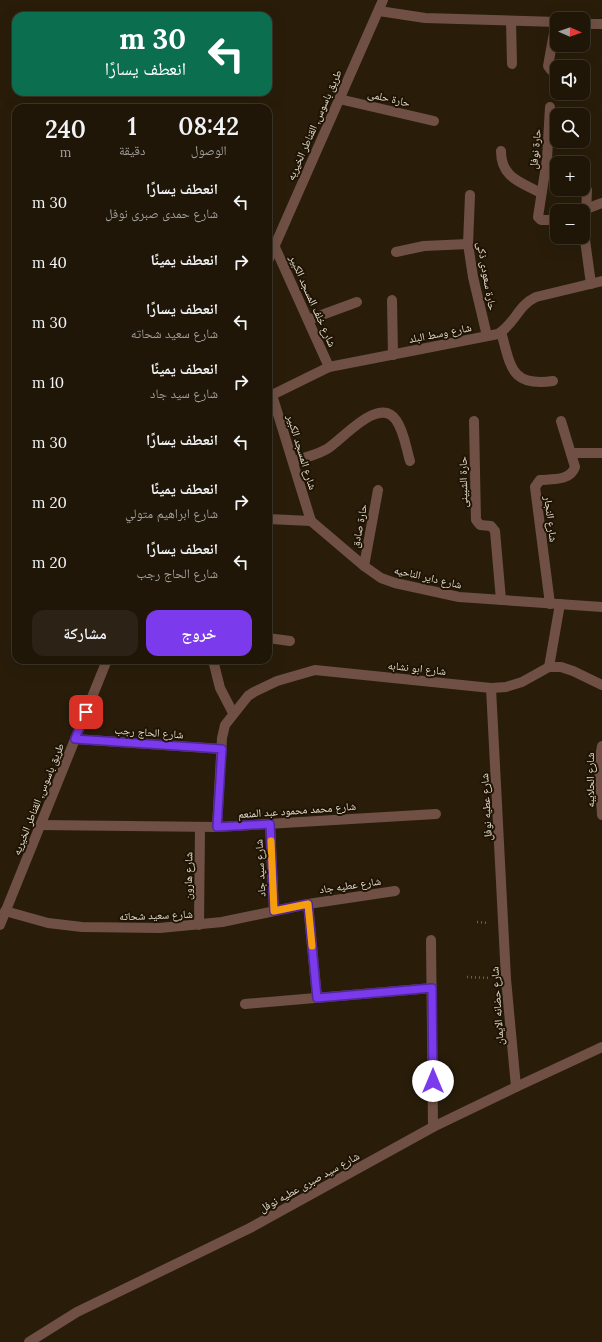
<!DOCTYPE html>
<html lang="ar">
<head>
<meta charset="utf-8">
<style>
	:root { --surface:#1f1608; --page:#2c2316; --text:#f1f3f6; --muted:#a19f9c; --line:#3c3529; --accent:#7c3aed }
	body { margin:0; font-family:Lora,"Noto Naskh Arabic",serif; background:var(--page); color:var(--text); direction:rtl; height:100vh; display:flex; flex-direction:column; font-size:15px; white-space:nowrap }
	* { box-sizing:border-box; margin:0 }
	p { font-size:13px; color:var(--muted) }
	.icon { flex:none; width:22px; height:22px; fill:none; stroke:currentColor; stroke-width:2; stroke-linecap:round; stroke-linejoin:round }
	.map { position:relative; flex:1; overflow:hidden; direction:ltr }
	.sheet { position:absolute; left:12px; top:104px; width:260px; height:560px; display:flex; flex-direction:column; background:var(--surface); border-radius:12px; box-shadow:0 4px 16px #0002,0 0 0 1px var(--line); direction:rtl }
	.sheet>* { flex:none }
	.guide { position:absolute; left:12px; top:12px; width:260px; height:84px; border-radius:12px; box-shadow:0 4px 16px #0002,0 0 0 1px var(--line); direction:rtl; background:#0b6e4f; color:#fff; overflow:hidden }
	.needle { width:26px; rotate:92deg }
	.buttons { position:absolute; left:550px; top:12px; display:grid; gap:8px }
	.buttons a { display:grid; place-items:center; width:40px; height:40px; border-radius:8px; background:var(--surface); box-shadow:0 4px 16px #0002,0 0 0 1px var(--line); font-size:20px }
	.pin { position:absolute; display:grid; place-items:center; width:34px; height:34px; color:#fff; margin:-17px; border-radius:8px; box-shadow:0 2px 6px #0006 }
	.me { position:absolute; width:44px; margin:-22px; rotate:0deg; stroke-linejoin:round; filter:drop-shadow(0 0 3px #0008) }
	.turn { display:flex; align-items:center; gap:14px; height:84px; padding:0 20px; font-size:18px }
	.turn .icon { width:52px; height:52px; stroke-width:2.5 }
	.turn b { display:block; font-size:28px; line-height:34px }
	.eta { display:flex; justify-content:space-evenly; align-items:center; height:68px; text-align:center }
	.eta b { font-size:24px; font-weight:600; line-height:28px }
	.button { display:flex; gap:8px; margin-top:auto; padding:8px 20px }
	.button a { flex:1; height:46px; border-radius:12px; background:var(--accent); color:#fff; font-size:16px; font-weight:600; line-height:46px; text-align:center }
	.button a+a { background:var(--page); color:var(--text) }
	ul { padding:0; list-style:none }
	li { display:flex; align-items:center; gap:12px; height:60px; padding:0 20px }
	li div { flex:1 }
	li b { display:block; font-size:15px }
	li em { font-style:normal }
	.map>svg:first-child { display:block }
</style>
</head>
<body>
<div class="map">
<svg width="602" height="1342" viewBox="0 0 602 1342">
	<rect width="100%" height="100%" fill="#291d0a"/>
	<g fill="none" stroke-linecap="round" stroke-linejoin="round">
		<!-- path -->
		<g stroke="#6d6353" stroke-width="2.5" stroke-dasharray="1 3" stroke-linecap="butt">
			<polyline points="477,922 488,923"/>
			<polyline points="467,977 490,978"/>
		</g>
		<!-- minor -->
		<g stroke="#705044" stroke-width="10">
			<polyline points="379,11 425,18 557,22"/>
			<polyline points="511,21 512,64"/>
			<polyline points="556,22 548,66 551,70 557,71"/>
			<polyline points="583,24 602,24"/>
			<polyline points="339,99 434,121"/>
			<polyline points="550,107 547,159 538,217 541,220 557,220"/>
			<path d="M 501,151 C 501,178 521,182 541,193"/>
			<polyline points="587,190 585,240 591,284"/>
			<polyline points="470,195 468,244 473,277 487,336"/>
			<polyline points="586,209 602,203"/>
			<polyline points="274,245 329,367"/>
			<polyline points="396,252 424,246 468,244"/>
			<polyline points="392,300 393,355"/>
			<polyline points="308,320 357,302"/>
			<path d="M 501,332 C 511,366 510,387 553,381"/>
			<polyline points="268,391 272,395 311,521"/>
			<path d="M 272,395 L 329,367 L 498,334 C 516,323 517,306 536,297 L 602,281"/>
			<polyline points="474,421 476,520 480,525 491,526 495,531 501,600"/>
			<polyline points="571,453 602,453"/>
			<path d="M 293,461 C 305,458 316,455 327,449 C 342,440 379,395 396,420 C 404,431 406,448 410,461"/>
			<polyline points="268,519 311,521 364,566 381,578 395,583 459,597 602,607"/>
			<polyline points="364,566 378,490"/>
			<path d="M 550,604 L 535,487 L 540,480 C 553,479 570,481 575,467 L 561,421"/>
			<polyline points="268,638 290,641"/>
			<polyline points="213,660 220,688 233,713"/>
			<polyline points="549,667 560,604"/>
			<polyline points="491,688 506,979 516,1087"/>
			<polyline points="75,739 222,749"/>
			<polyline points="602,746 599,763 602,815"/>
			<polyline points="270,824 274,911"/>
			<polyline points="40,825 217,827 436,814"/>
			<polyline points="217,827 222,738 225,725 248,696 254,692 277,681 315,670 491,688 506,687 522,682 549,667 561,667 573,671 602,685"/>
			<polyline points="308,904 317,998"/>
			<polyline points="5,911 48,923 82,927 160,928 222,922 308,904 395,891"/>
			<polyline points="199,925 200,827"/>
			<polyline points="431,940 433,1127"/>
			<polyline points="245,1004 432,988"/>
			<polyline points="29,1342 77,1312 250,1228 433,1127 516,1087 602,1047"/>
		</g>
		<!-- tertiary -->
		<g stroke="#705044" stroke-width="10">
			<polyline points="268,261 383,0"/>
			<polyline points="0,925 107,660"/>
		</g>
	</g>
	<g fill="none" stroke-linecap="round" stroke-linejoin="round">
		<defs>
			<polyline id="route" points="86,712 75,739 222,749 217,827 270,824 274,911 308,904 317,998 432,988 433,1081"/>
		</defs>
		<!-- route casing -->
		<use href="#route" stroke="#51269a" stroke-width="10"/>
		<!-- route -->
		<use href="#route" stroke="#7c3aed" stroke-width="7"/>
		<!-- slow -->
		<polyline stroke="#f59e0b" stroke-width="7" points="271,841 274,911 308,904 312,946"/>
	</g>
	<g text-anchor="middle" stroke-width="4" stroke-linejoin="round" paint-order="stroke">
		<!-- street labels -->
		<g font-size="11" fill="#e4dcd1" stroke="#1f1403">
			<text transform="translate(389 98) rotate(13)" y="4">حارة حلمى</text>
			<text transform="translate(314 125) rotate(-66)" y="4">طريق باسوس, القناطر الخيريه</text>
			<text transform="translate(535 149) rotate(-84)" y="4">حارة نوفل</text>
			<text transform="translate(487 276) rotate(80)" y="4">حارة سعودى ذكى</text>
			<text transform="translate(313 301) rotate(66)" y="4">شارع خلف المسجد الكبير</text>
			<text transform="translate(440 333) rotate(-11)" y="4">شارع وسط البلد</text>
			<text transform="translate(302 452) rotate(73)" y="4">شارع المسجد الكبير</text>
			<text transform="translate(463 482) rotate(-91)" y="4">حارة الشبينى</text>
			<text transform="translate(551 519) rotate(83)" y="4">شارع النجار</text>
			<text transform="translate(359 526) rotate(-79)" y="4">حارة صادق</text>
			<text transform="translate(428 577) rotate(13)" y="4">شارع داير الناحيه</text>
			<text transform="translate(417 668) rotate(6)" y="4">شارع ابو نشابه</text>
			<text transform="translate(149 732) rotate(4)" y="4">شارع الحاج رجب</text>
			<text transform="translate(590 780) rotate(-90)" y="4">شارع الحلايبه</text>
			<text transform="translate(38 799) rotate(-68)" y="4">طريق باسوس, القناطر الخيريه</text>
			<text transform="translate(486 807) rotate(-93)" y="4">شارع عطيه نوفل</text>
			<text transform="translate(297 810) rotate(-4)" y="4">شارع محمد محمود عبد المنعم</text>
			<text transform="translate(260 868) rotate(-93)" y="4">شارع سيد جاد</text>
			<text transform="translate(188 876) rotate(-89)" y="4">شارع هارون</text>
			<text transform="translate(350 885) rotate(-8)" y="4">شارع عطيه جاد</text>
			<text transform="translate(156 915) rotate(-2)" y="4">شارع سعيد شحاته</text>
			<text transform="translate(497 1006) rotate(-94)" y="4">شارع حضانه الايمان</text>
			<text transform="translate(309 1182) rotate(-29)" y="4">شارع سيد صبرى عطيه نوفل</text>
		</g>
	</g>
</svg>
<div class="buttons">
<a><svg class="needle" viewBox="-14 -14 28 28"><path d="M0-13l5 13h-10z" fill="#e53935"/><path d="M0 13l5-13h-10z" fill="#a19f9c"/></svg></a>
<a><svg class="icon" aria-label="sound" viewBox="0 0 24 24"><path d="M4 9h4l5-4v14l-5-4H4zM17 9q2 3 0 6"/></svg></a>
<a><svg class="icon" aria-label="search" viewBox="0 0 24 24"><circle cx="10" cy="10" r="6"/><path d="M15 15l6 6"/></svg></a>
<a>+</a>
<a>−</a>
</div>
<div class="pin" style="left:86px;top:712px;background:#d93025"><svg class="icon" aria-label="arrive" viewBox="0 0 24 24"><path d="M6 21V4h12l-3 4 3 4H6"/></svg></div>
<svg class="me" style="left:433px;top:1081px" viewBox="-20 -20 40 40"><circle r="19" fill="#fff"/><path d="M0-13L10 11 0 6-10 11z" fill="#7c3aed"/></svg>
<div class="guide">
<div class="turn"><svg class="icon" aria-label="left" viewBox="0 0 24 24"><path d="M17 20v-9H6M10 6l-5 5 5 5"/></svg><div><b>30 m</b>انعطف يسارًا</div></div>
</div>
<section class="sheet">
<div class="eta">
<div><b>08:42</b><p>الوصول</p></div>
<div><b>1</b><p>دقيقة</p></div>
<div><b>240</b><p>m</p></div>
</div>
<ul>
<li><svg class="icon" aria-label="left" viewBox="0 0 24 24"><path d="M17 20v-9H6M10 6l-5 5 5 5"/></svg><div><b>انعطف يسارًا</b><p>شارع حمدى صبرى نوفل</p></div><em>30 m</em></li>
<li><svg class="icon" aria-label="right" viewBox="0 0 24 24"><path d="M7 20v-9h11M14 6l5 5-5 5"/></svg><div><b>انعطف يمينًا</b></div><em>40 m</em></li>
<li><svg class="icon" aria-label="left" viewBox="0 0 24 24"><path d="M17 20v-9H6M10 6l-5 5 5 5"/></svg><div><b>انعطف يسارًا</b><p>شارع سعيد شحاته</p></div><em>30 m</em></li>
<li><svg class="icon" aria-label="right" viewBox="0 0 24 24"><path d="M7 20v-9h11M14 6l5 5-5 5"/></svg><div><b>انعطف يمينًا</b><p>شارع سيد جاد</p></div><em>10 m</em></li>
<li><svg class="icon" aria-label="left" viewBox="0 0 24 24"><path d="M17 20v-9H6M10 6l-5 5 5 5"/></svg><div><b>انعطف يسارًا</b></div><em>30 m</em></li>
<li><svg class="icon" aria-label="right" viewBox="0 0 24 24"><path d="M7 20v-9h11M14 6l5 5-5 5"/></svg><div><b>انعطف يمينًا</b><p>شارع ابراهيم متولي</p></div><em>20 m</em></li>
<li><svg class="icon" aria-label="left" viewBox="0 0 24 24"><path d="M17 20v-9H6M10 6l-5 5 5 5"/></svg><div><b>انعطف يسارًا</b><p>شارع الحاج رجب</p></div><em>20 m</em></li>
</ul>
<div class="button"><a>خروج</a><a>مشاركة</a></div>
</section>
</div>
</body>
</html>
